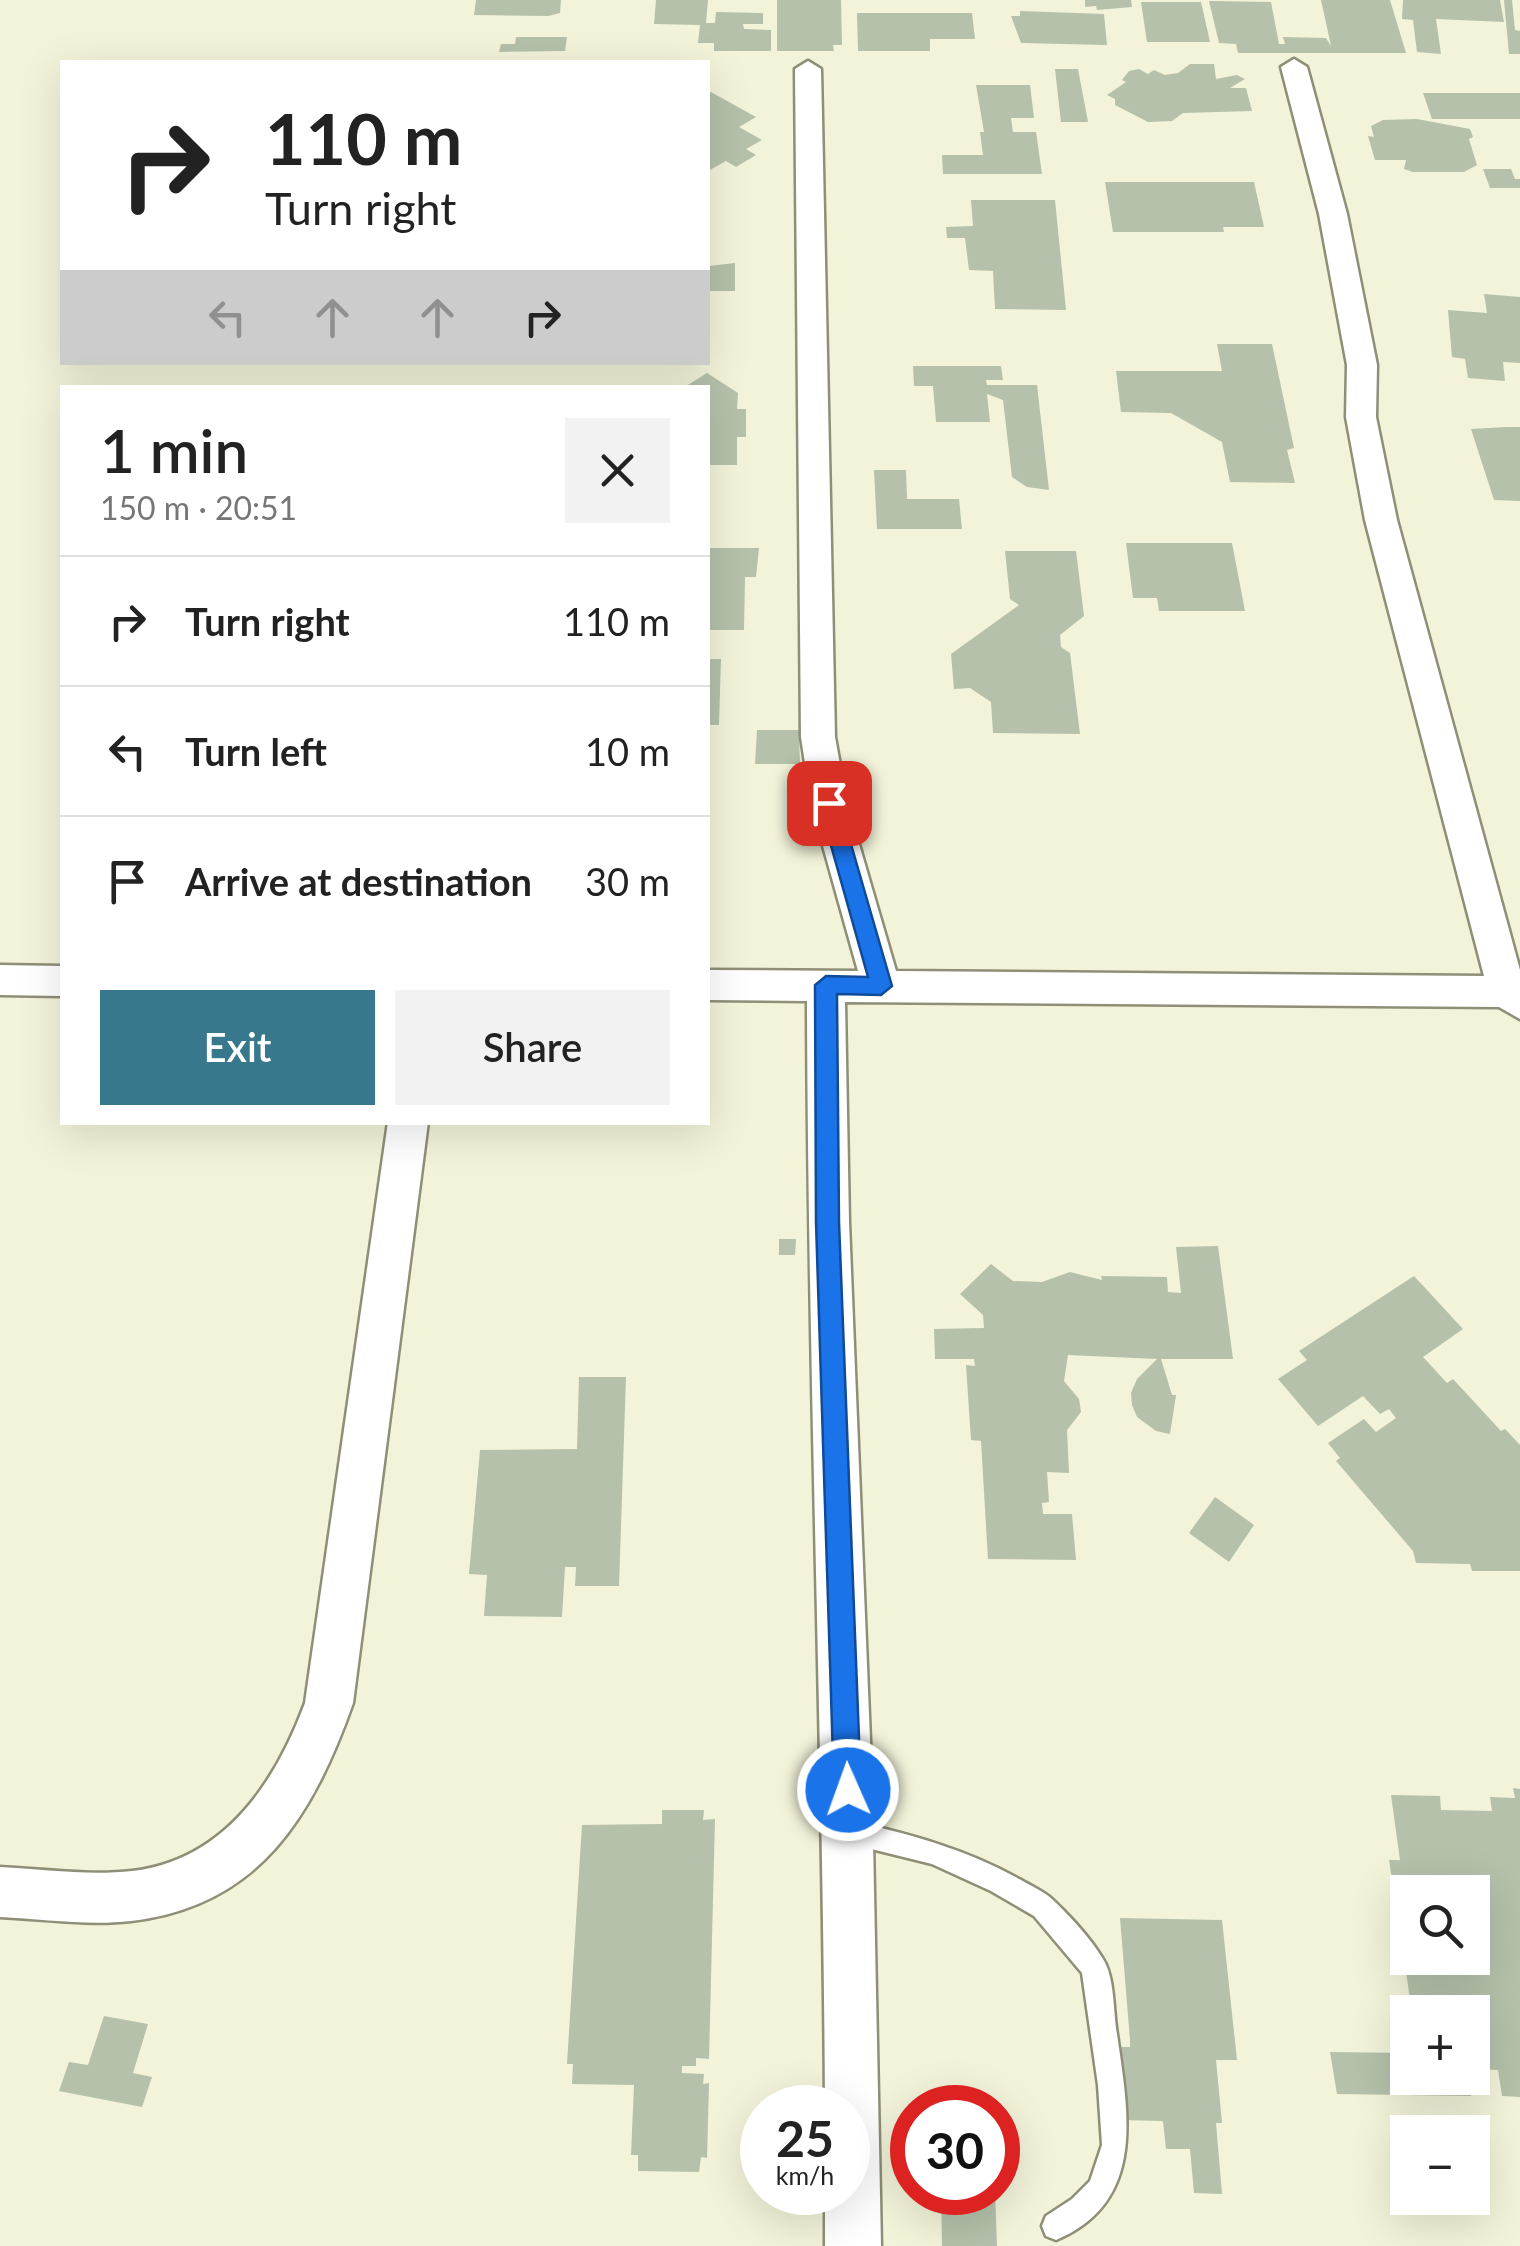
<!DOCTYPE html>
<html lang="en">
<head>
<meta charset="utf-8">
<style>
	:root { --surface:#fff; --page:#f2f2f2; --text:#222; --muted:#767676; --line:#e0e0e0; --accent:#38788c }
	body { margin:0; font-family:Lato,sans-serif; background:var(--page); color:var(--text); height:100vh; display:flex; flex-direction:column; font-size:38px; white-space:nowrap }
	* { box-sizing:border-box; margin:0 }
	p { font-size:32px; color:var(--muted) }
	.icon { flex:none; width:55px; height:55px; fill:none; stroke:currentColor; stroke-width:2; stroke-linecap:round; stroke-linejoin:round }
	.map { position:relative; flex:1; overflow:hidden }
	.side { position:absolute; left:60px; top:385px; width:650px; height:740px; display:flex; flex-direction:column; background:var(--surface); border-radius:0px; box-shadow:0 10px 40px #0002 }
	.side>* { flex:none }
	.top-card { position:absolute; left:60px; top:60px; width:650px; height:305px; border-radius:0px; box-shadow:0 10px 40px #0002; background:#fff; color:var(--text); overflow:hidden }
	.buttons { position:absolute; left:1390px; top:1875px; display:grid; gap:20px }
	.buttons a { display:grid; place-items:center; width:100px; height:100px; border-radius:0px; background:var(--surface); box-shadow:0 10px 40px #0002; font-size:50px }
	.speed { position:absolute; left:740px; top:2085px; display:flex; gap:20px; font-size:50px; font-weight:700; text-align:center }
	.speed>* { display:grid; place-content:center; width:130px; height:130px; border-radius:50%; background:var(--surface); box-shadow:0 10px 40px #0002; line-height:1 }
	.speed small { font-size:25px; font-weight:400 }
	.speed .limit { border:15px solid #d22; background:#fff; color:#111 }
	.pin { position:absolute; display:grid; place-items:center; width:85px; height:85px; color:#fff; margin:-42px; border-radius:20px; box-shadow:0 5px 15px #0006 }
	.me { position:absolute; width:110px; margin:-55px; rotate:358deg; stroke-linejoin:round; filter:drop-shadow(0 0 8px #0008) }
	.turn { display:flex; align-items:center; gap:35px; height:210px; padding:0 40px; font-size:45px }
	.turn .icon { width:130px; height:130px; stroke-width:2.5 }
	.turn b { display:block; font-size:70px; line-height:85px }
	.lanes { display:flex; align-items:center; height:95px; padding:0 40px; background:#0003; justify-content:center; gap:50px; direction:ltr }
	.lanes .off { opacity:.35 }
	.round { display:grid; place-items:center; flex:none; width:105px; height:105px; border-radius:0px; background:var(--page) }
	.summary { display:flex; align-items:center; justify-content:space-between; height:170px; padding:0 40px }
	h1 { font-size:60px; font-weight:600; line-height:75px }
	.button { display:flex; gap:20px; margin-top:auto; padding:20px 40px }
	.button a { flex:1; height:115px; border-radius:0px; background:var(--accent); color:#fff; font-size:40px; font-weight:600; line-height:115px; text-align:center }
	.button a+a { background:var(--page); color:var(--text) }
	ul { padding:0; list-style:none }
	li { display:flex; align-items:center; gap:30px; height:130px; padding:0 40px; border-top:2px solid var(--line) }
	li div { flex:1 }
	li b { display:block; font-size:38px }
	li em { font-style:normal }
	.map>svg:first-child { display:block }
</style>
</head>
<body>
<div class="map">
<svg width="1520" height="2246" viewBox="0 0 1520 2246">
	<rect width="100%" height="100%" fill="#f2f3d9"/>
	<!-- building -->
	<g fill="#b5c1ab" fill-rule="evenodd">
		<polygon points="476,0 561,0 560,13 548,16 474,15"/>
		<polygon points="656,0 708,0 706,23 715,23 716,12 763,13 763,24 743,24 744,29 771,30 771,51 714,51 714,43 698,43 700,25 654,24"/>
		<polygon points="777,0 841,0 842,45 833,45 834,51 777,51"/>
		<polygon points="1085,0 1131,0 1132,7 1097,10 1096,6 1085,7"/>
		<polygon points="1321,0 1390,0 1406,53 1238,53 1236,44 1219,43 1209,1 1271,2 1279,44 1285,44 1283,37 1326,38 1331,46"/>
		<polygon points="1403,0 1500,0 1504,22 1436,19 1441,54 1417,52 1413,20 1402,19"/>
		<polygon points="1504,0 1512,0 1515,30 1520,31 1520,54 1509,54"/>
		<polygon points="1141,2 1201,2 1210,42 1147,42"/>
		<polygon points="1020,11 1104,14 1107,45 1021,43 1011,16 1020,16"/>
		<polygon points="857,13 972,13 975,39 930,39 930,51 858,51"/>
		<polygon points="516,37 567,37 565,51 499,52 501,44 515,44"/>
		<polygon points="1190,64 1214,64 1216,79 1237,75 1245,79 1230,88 1246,88 1252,111 1183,113 1172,121 1148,122 1115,105 1115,99 1107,95 1126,82 1122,80 1129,71 1139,69 1148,74 1154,70 1165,75 1178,73"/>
		<polygon points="1055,69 1078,69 1088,122 1061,122"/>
		<polygon points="976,85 1030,85 1034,118 1011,118 1013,132 1036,132 1042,174 943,174 942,155 983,155 980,132 984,132"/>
		<polygon points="711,92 756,117 739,127 762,140 746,149 756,155 736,167 726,161 708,171 708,94"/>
		<polygon points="1423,93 1520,93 1520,119 1432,119"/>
		<polygon points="1417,119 1470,129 1473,137 1469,139 1477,165 1464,172 1413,172 1404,169 1406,160 1375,160 1368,136 1374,137 1371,126 1383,120"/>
		<polygon points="1483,169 1511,169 1515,179 1520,179 1520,188 1490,188"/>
		<polygon points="1105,182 1254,182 1264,227 1223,227 1224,232 1113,232"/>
		<polygon points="971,200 1055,200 1066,310 995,309 993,271 969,270 965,238 947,238 946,227 973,226"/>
		<polygon points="735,263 735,291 708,291 708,266"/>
		<polygon points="1484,294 1520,297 1520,363 1503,362 1505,381 1468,378 1465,359 1452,357 1448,310 1487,313"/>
		<polygon points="1217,344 1272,344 1294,448 1287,450 1295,483 1230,482 1222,442 1171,413 1121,412 1116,371 1222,371"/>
		<polygon points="913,366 1001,366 1003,380 986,380 987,385 1037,385 1049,490 1027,487 1012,477 1003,400 987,394 990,422 936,422 933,386 914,386"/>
		<polygon points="707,373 738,393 737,409 746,409 746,437 737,437 737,465 708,465 708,388 683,388"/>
		<polygon points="1506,427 1520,427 1520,501 1494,500 1471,429"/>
		<polygon points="874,470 906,470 907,499 959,499 962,529 877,529"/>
		<polygon points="1126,543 1232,543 1245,611 1159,611 1157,598 1133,598"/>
		<polygon points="708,548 759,548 756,577 745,577 744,630 708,630"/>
		<polygon points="1005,551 1076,551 1084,616 1060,635 1061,647 1070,653 1080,734 993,733 991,702 970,688 954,689 951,654 1019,605 1010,599"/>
		<polygon points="708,659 721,659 719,725 708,725"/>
		<polygon points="757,730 799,730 800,764 755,764"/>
		<polygon points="779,1239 796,1239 795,1255 779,1255"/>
		<polygon points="1218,1246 1233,1359 1161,1359 1172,1395 1176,1395 1170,1434 1156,1431 1137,1417 1132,1405 1131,1393 1137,1379 1157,1359 1068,1355 1064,1381 1079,1399 1081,1412 1067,1430 1069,1473 1047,1472 1049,1502 1042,1503 1043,1514 1072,1514 1076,1560 988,1559 981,1441 971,1440 966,1365 975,1366 974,1359 935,1359 934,1329 984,1328 983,1315 960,1294 991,1264 1013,1281 1042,1282 1070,1272 1102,1280 1101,1276 1167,1277 1168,1292 1181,1293 1176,1247"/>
		<polygon points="1414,1276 1463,1329 1423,1357 1447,1383 1453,1379 1501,1431 1505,1429 1520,1445 1520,1571 1472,1571 1470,1564 1416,1563 1413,1551 1336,1461 1340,1458 1328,1443 1364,1419 1376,1432 1396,1418 1389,1409 1380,1414 1363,1396 1318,1426 1278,1379 1307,1360 1299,1351"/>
		<polygon points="579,1377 626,1377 619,1586 575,1586 576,1567 565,1567 562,1617 484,1616 487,1575 469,1574 480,1450 577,1449"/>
		<polygon points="1215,1497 1254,1525 1229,1562 1189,1533"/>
		<path d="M 1513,1788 L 1520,1789 L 1520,2097 L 1502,2096 L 1498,2070 L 1472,2069 L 1472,2012 L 1412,2012 L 1389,1860 L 1400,1860 L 1391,1795 L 1440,1796 L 1441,1810 L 1492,1811 L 1490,1797 L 1515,1798 ZM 1408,1892 L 1472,1892 L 1472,1958 L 1408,1958 Z"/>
		<polygon points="662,1810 704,1810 703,1820 715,1819 709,2059 696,2058 696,2066 682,2066 682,2073 704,2074 703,2084 709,2083 707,2158 701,2157 699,2172 638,2171 638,2155 631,2155 634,2085 572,2084 573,2064 567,2064 582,1825 662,1824"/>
		<polygon points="1120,1918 1222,1920 1237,2060 1216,2060 1222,2123 1216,2123 1222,2194 1194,2193 1190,2149 1166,2149 1163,2121 1117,2120 1112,2047 1130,2047 1130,2040"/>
		<polygon points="104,2016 148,2024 133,2073 152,2077 142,2107 59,2091 69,2062 88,2065"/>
		<polygon points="1330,2052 1408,2053 1408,2078 1468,2078 1471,2096 1337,2094"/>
		<polygon points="941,2192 995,2192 997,2246 942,2246"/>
	</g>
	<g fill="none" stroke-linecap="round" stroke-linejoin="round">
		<defs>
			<path id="service" d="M 848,1820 C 909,1834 966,1849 1021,1880 C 1031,1886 1045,1892 1053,1900 C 1070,1916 1091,1939 1103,1959 C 1115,1978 1113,2012 1117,2034 C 1128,2112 1147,2202 1056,2240 L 1046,2236 L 1042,2226 L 1046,2216 L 1072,2199 L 1090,2181 L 1102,2145 L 1098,2085 L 1082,1973 L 1034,1916 L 991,1891 L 932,1864 L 839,1841 L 836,1832 L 839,1823 Z"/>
			<g id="minor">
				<path d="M 1294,59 L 1307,67 L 1347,214 L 1377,365 L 1376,417 L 1397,520 L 1520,970 L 1520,1019 L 1499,1007 L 845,1002 L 849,1222 L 872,1789 L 881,2246 L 825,2246 L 825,2192 L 848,2192 L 848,2108 L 825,2108 C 823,1739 808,1370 807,1001 L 708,1000 L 708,970 L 858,971 L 811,803 L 801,737 L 795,69 L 808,61 L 821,69 L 835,737 L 847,803 L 896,971 L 1484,976 L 1365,520 L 1346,417 L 1347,365 L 1319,214 L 1281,67 Z"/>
				<polygon points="0,965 62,966 62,996 0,995"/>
				<path d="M 388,1122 L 428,1122 L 353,1703 C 313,1815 260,1906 131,1921 C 88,1926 43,1919 0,1917 L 0,1867 C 43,1869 88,1876 132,1871 C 224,1860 275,1784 305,1703 Z"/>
			</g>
		</defs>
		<!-- service casing -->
		<use href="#service" stroke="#8f8f78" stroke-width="5"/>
		<!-- minor casing -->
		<use href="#minor" stroke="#8f8f78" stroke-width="5"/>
		<!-- service -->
		<use href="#service" fill="#fff" fill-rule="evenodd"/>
		<!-- minor -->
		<use href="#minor" fill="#fff" fill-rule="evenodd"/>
	</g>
	<!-- route -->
	<polygon fill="#1a73e8" stroke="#114b97" stroke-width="2.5" points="829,795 839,803 892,986 881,995 837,994 839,1222 861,1790 857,1799 848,1803 838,1799 834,1790 816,1222 815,985 826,976 868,977 819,803"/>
</svg>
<div class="buttons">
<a><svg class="icon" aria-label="search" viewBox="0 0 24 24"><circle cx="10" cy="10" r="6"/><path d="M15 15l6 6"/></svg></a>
<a>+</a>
<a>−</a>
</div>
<div class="speed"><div>25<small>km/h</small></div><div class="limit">30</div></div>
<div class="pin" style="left:829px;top:803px;background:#d93025"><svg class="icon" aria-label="arrive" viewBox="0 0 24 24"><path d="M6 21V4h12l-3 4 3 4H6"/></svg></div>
<svg class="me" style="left:848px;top:1790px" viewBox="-20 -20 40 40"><circle r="17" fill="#1a73e8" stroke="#fff" stroke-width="3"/><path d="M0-11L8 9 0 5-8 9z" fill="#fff"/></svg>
<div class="top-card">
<div class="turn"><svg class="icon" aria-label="right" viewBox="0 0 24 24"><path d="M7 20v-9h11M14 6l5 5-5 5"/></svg><div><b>110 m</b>Turn right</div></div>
<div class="lanes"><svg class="icon off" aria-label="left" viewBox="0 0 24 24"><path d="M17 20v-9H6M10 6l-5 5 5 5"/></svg><svg class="icon off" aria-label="ahead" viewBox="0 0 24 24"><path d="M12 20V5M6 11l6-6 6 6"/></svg><svg class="icon off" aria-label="ahead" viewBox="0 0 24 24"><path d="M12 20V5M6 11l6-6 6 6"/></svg><svg class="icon" aria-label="right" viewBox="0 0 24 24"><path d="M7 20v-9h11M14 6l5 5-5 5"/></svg></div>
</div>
<section class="side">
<div class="summary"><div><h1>1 min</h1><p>150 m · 20:51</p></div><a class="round"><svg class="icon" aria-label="close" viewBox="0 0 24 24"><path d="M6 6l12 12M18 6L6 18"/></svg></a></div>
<ul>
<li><svg class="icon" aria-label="right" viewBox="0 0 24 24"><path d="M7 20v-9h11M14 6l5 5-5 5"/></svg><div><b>Turn right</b></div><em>110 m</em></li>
<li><svg class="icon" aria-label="left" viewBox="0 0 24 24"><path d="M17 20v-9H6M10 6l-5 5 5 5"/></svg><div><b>Turn left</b></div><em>10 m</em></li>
<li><svg class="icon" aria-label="arrive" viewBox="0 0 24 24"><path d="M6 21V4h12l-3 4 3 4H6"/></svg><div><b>Arrive at destination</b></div><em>30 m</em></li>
</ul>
<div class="button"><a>Exit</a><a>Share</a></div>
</section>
</div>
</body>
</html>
